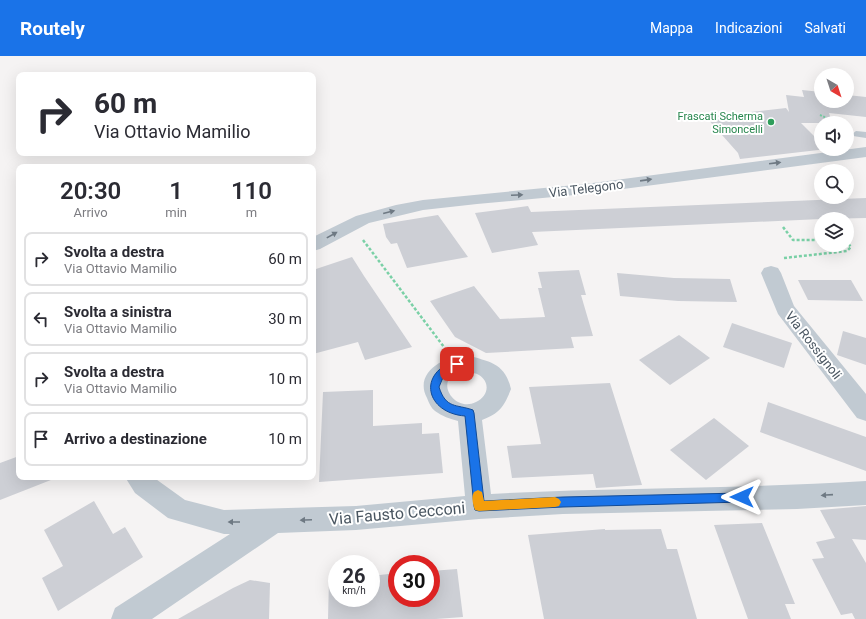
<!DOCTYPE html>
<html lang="it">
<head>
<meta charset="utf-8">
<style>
	:root { --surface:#fff; --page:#f7f7f7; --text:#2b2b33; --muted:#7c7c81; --line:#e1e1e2; --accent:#1a73e8 }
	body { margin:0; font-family:Roboto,sans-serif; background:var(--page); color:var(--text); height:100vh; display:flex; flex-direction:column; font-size:15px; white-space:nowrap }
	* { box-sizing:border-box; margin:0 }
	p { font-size:13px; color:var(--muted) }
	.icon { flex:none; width:22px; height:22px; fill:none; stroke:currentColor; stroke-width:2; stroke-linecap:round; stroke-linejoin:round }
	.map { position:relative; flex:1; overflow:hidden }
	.sheet { position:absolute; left:16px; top:108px; width:300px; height:316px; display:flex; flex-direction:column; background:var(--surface); border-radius:8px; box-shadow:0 4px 16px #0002 }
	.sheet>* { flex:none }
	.guide { position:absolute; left:16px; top:16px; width:300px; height:84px; border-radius:8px; box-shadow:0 4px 16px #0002; background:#fff; color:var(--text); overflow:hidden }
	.needle { width:26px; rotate:141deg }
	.buttons { position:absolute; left:814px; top:12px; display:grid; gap:8px }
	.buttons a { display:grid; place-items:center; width:40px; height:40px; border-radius:50%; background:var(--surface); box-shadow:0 4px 16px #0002; font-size:20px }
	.speed { position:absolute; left:328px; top:499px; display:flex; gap:8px; font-size:20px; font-weight:700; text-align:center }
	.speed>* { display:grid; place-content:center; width:52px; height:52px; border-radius:50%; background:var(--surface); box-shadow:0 4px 16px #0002; line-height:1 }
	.speed small { font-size:10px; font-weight:400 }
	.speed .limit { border:6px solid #d22; background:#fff; color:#111 }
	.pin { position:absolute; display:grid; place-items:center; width:34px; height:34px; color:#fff; margin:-17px; border-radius:8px; box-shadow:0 2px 6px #0006 }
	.me { position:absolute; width:44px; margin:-22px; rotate:270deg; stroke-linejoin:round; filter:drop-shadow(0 0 3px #0008) }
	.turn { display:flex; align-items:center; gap:14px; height:84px; padding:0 12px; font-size:18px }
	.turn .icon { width:52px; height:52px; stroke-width:2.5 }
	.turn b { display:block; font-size:28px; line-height:34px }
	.eta { display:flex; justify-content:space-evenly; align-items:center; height:68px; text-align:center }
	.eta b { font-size:24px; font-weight:600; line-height:28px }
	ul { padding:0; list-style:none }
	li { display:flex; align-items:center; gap:12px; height:54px; margin:0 8px 6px; padding:0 4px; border:2px solid var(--line); border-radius:8px }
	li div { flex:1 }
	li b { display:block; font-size:15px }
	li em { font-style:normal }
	header { display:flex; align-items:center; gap:24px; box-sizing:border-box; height:56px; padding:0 20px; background:var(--accent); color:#fff }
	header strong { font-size:19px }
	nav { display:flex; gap:22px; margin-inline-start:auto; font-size:14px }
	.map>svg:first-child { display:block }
</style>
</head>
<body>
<header>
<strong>Routely</strong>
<nav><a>Mappa</a><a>Indicazioni</a><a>Salvati</a></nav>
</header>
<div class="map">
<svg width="866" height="563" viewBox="0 0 866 563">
	<rect width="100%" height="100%" fill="#f5f3f3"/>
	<!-- building -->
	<g fill="#cdcfd5">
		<polygon points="802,34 821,36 821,45 847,45 847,39 866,41 866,61 829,57 832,67 801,67 821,87 821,93 827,93 740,103 738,97 706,61 786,52 789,56 786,39 804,41"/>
		<polygon points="866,142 866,162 821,163 532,176 538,189 492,197 475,157 528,150 531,156"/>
		<polygon points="438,159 468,201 407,212 397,187 391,188 386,181 383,168"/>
		<polygon points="352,201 364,220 412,291 365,304 358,286 313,298 313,214"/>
		<polygon points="579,214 586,239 581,239 593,280 571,281 574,292 486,297 455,281 430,245 474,230 500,263 545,261 538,232 542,232 538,216"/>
		<polygon points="617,217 674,222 730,223 737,246 678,245 620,240"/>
		<polygon points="798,224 851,224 863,245 808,244"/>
		<polygon points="732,267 792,287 784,312 723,291"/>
		<polygon points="843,275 866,282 866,309 837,299"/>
		<polygon points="679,279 710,302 670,329 639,304"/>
		<polygon points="610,327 642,429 596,432 593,418 512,422 507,390 541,388 529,331"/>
		<polygon points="373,334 373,370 422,367 422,378 439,377 443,417 319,426 323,336"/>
		<polygon points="768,346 866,381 866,415 760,376"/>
		<polygon points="714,362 749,390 706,424 670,394"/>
		<polygon points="19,400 19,421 56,422 0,444 0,407"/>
		<polygon points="94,445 113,478 125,471 143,501 58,555 42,522 63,510 44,474"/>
		<polygon points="866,450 866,484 852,483 866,507 866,563 855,563 852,557 841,559 812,503 824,502 816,486 835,482 820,454"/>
		<polygon points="762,467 795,548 785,548 791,563 748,563 714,469"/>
		<polygon points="605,473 605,474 661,473 667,493 677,493 697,563 544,563 528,479"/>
		<polygon points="457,513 463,561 436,563 328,563 329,523 337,522 337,542 371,542 371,520 397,517 397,542 431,542 431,515"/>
		<polygon points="250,524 270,527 269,563 178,563 233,532"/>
	</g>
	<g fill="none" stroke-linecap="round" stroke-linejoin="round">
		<!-- path-far1 -->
		<polyline stroke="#7ad0a6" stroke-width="2" stroke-dasharray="2 1.5" stroke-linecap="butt" points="820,59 838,67"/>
		<!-- path -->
		<g stroke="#7ad0a6" stroke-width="2.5" stroke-dasharray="3 2" stroke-linecap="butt">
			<polyline points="783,171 793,184 821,184"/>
			<polyline points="363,184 444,291"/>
			<polyline points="784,202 847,195 851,191 847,186"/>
		</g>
		<!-- lane -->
		<polygon fill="#c1cad2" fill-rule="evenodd" points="856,75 866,76 866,82 853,80 852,78"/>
		<!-- street -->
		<g fill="#c1cad2" fill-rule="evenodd">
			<polygon points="866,91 866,101 585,138 477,148 423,154 369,167 320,193 313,195 313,181 356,160 396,149 423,144 585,128"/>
			<polygon points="771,210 778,212 781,217 794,250 866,338 866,365 857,362 778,258 761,217 764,212"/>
			<path d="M 467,299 C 490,306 505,307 511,333 C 504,351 500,357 482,364 L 491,438 C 616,431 741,433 866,425 L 866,449 L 797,453 L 563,458 L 479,463 L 356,474 L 278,477 L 152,563 L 111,563 L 115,552 L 230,478 L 224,478 L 168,462 L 135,437 L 125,421 L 153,421 L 185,444 L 224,454 L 356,450 L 465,440 L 458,365 C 450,363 442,360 435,355 C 431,352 429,347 427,342 C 413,316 446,299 467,299 ZM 467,315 C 471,317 476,317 479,319 C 491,327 488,340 476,346 C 452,358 430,317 467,315 Z"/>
		</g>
	</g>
	<!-- one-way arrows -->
	<defs><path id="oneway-solid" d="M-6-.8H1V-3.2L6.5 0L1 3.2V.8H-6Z"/></defs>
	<g fill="#6e7983">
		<use href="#oneway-solid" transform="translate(775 107) rotate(-7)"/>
		<use href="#oneway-solid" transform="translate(646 124) rotate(-8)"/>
		<use href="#oneway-solid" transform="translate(517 139) rotate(-3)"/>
		<use href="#oneway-solid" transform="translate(389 156) rotate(-14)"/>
		<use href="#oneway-solid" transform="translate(332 179) rotate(-29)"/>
		<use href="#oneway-solid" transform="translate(827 439) rotate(176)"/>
		<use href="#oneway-solid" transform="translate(306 464) rotate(178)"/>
		<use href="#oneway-solid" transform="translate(234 466) rotate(180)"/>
	</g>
	<!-- route -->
	<path fill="#1a73e8" stroke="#114b97" d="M 457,304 L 460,305 L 461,308 L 460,310 L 444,319 L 439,331 C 446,353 456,348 473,354 L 474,357 L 484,445 L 563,441 L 742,437 L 746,438 L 748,441 L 746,445 L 742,446 L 563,451 L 479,455 L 475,454 L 474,450 L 465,360 C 426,357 416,317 457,304 Z"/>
	<!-- slow -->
	<path fill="#f59e0b" d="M 478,434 L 482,436 L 484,445 L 555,441 L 559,443 L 561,446 L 559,450 L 555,451 L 479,455 L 475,454 C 473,449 471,441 474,436 Z"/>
	<!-- markers -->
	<circle fill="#2e9e5b" stroke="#fff" stroke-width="1.5" cx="771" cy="66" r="4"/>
	<g text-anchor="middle" stroke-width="4" stroke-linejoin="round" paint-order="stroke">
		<!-- far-leisure labels -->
		<g font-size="11" fill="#27864d" stroke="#fff" text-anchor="end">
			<text x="763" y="64">Frascati Scherma<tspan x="763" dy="13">Simoncelli</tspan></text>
		</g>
		<!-- street labels -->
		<g font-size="13" fill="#4a5661" stroke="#fff">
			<text transform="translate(586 132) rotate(-7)" y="5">Via Telegono</text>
			<text transform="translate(814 289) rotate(52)" y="5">Via Rossignoli</text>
		</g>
		<!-- near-street labels -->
		<g font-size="16" fill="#4a5661" stroke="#fff">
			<text transform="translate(397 457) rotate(-5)" y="6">Via Fausto Cecconi</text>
		</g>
	</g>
</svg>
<div class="buttons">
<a><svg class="needle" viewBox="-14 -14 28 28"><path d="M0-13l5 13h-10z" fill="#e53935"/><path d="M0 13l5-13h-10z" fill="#7c7c81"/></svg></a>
<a><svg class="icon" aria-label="sound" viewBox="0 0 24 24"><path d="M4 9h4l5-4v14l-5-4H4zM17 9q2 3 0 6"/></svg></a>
<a><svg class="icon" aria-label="search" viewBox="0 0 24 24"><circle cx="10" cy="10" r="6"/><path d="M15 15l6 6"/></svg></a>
<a><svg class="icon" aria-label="layers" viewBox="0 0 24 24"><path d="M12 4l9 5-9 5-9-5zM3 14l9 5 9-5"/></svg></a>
</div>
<div class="speed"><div>26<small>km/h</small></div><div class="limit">30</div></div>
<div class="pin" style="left:457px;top:308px;background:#d93025"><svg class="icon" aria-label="arrive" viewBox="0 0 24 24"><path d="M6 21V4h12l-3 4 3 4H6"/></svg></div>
<svg class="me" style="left:742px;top:441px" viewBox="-20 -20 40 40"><path d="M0-17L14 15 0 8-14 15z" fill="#1a73e8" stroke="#fff" stroke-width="4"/></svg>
<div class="guide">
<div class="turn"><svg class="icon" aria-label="right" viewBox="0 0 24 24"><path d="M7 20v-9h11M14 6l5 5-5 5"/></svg><div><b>60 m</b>Via Ottavio Mamilio</div></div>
</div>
<section class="sheet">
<div class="eta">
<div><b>20:30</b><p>Arrivo</p></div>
<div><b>1</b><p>min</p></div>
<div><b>110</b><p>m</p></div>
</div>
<ul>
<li><svg class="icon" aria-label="right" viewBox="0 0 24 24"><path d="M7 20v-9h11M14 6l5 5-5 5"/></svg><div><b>Svolta a destra</b><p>Via Ottavio Mamilio</p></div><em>60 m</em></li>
<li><svg class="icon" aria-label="left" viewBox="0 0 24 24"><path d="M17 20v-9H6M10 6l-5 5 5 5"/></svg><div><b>Svolta a sinistra</b><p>Via Ottavio Mamilio</p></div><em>30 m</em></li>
<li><svg class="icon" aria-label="right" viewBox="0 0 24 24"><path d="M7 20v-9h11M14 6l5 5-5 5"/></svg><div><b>Svolta a destra</b><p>Via Ottavio Mamilio</p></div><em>10 m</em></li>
<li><svg class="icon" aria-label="arrive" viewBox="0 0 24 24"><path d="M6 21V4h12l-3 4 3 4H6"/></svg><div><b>Arrivo a destinazione</b></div><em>10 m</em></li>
</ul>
</section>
</div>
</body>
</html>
